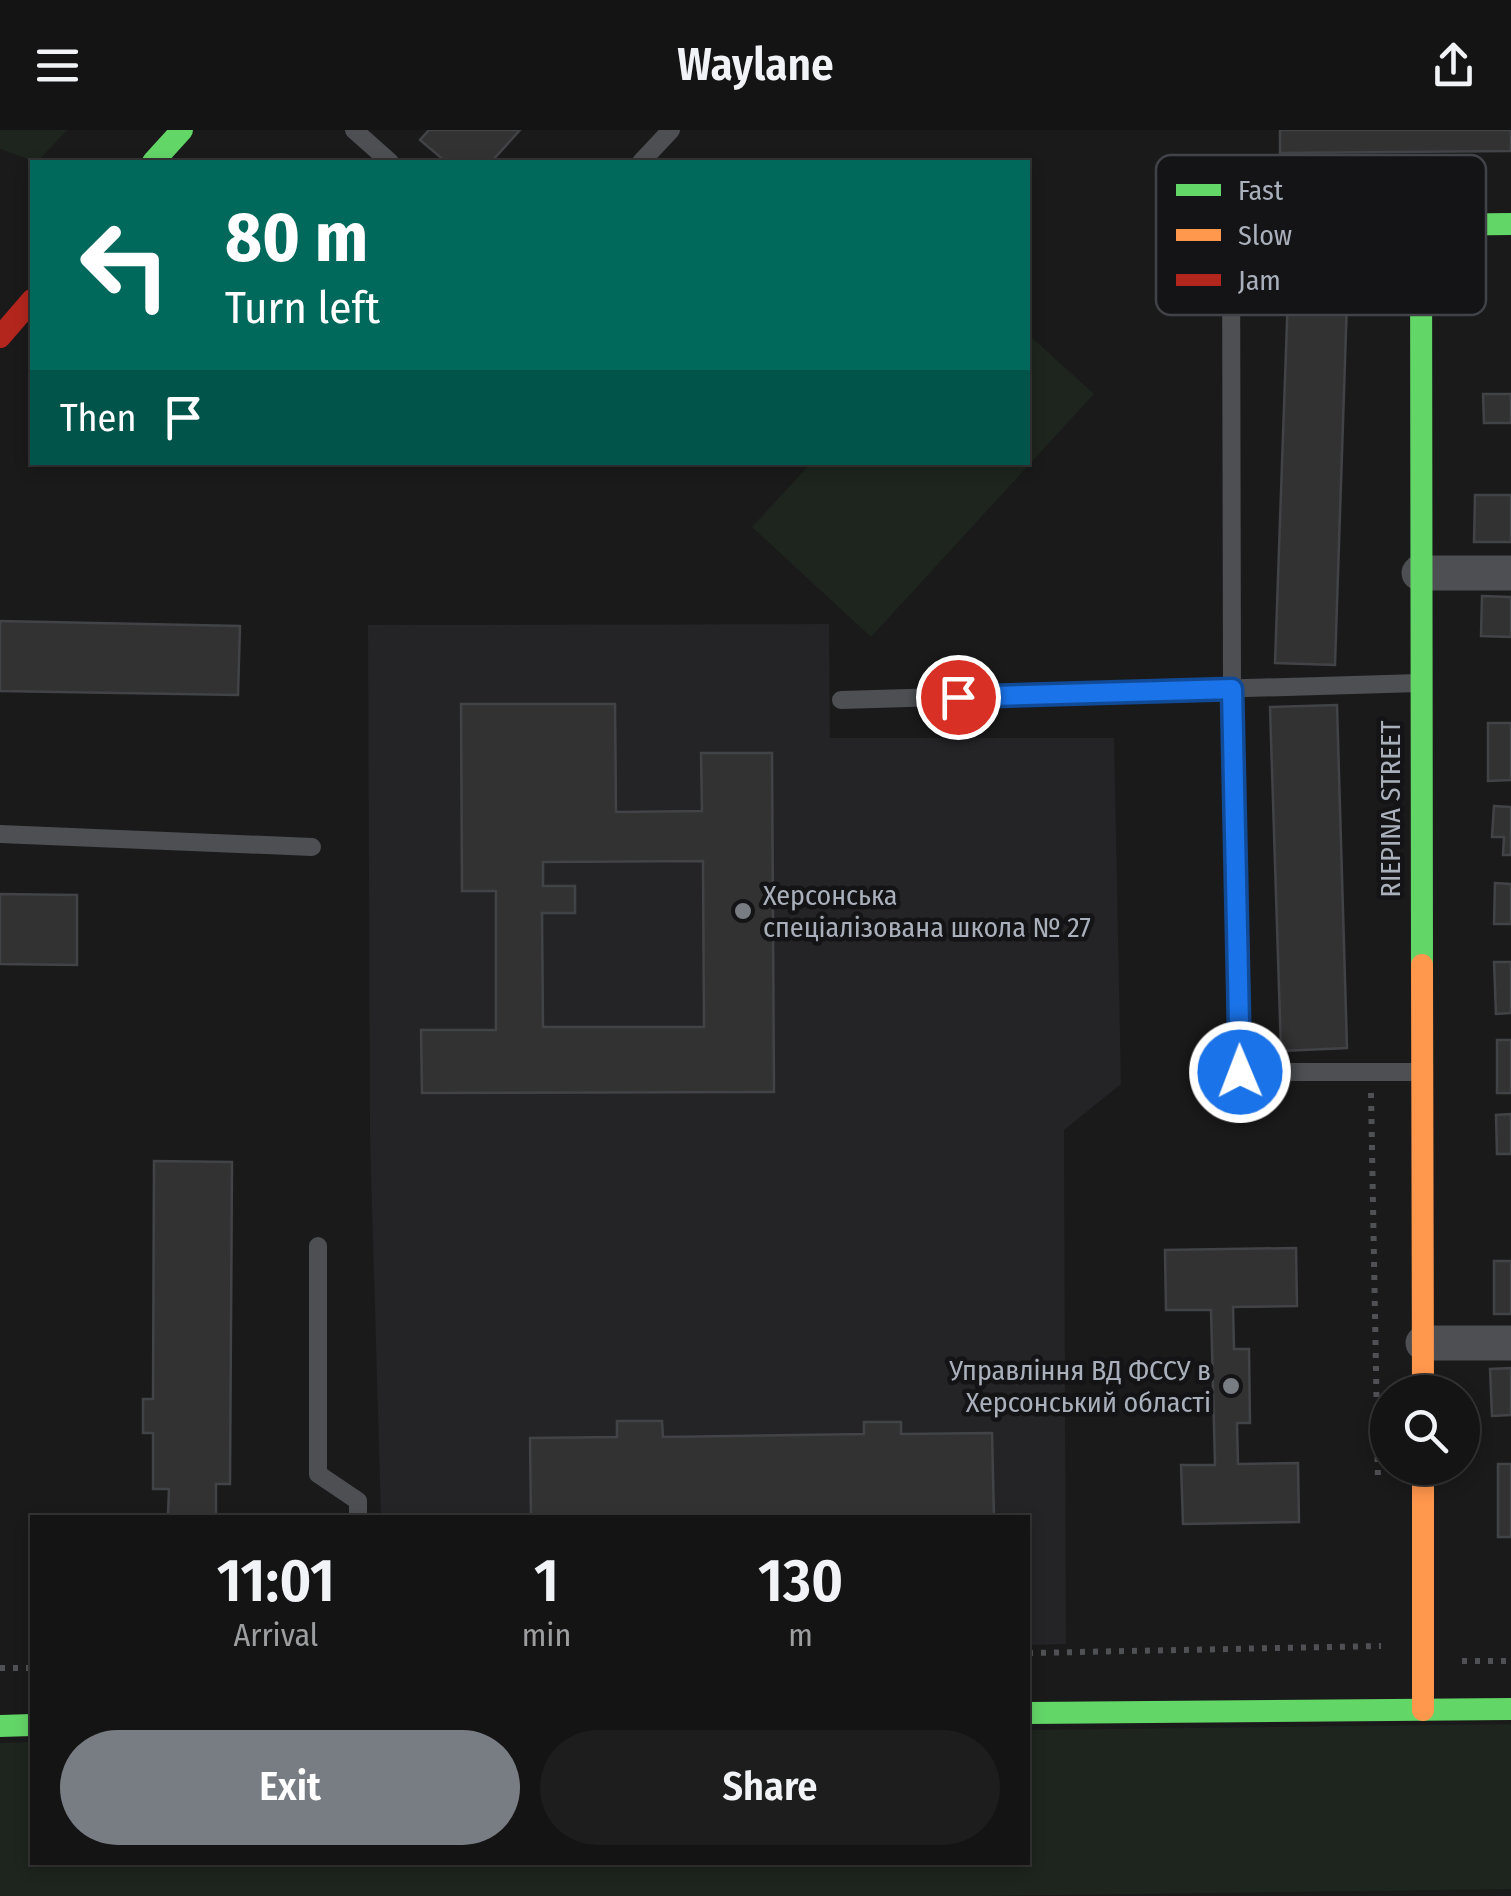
<!DOCTYPE html>
<html lang="en">
<head>
<meta charset="utf-8">
<style>
	:root { --surface:#141414; --page:#1d1d1d; --text:#f1f3f6; --muted:#9d9ea0; --line:#333334; --accent:#787c83 }
	body { margin:0; font-family:"Fira Sans Condensed",sans-serif; background:var(--page); color:var(--text); height:100vh; display:flex; flex-direction:column; font-size:38px; white-space:nowrap }
	* { box-sizing:border-box; margin:0 }
	p { font-size:32px; color:var(--muted) }
	.icon { flex:none; width:55px; height:55px; fill:none; stroke:currentColor; stroke-width:2; stroke-linecap:round; stroke-linejoin:round }
	.map { position:relative; flex:1; overflow:hidden }
	.drawer { position:absolute; left:30px; top:1385px; width:1000px; height:350px; display:flex; flex-direction:column; background:var(--surface); border-radius:0px; box-shadow:0 5px 15px #0003,0 0 0 2px var(--line) }
	.drawer>* { flex:none }
	.guide { position:absolute; left:30px; top:30px; width:1000px; height:305px; border-radius:0px; box-shadow:0 5px 15px #0003,0 0 0 2px var(--line); background:#00695c; color:#fff; overflow:hidden }
	.controls { position:absolute; left:1370px; top:1245px; display:grid; gap:20px }
	.controls a { display:grid; place-items:center; width:110px; height:110px; border-radius:50%; background:var(--surface); box-shadow:0 5px 15px #0003,0 0 0 2px var(--line); font-size:50px }
	.pin { position:absolute; display:grid; place-items:center; width:85px; height:85px; color:#fff; margin:-42px; border:5px solid #fff; border-radius:50%; box-shadow:0 2px 10px #0007 }
	.me { position:absolute; width:110px; margin:-55px; rotate:359deg; stroke-linejoin:round; filter:drop-shadow(0 0 8px #0008) }
	.turn { display:flex; align-items:center; gap:35px; height:210px; padding:0 30px; font-size:45px }
	.turn .icon { width:130px; height:130px; stroke-width:2.5 }
	.turn b { display:block; font-size:70px; line-height:85px }
	.then { display:flex; align-items:center; height:95px; padding:0 30px; background:#0003; gap:20px; font-size:38px }
	.eta { display:flex; justify-content:space-evenly; align-items:center; height:170px; text-align:center }
	.eta b { font-size:60px; font-weight:600; line-height:70px }
	.button { display:flex; gap:20px; margin-top:auto; padding:20px 30px }
	.button a { flex:1; height:115px; border-radius:60px; background:var(--accent); color:#fff; font-size:40px; font-weight:600; line-height:115px; text-align:center }
	.button a+a { background:var(--page); color:var(--text) }
	header { display:flex; justify-content:space-between; align-items:center; height:130px; padding:0 30px; background:var(--surface); font-size:45px; font-weight:600 }
	.map>svg:first-child { display:block }
</style>
</head>
<body>
<header><svg class="icon" aria-label="menu" viewBox="0 0 24 24"><path d="M4 6h16M4 12h16M4 18h16"/></svg>Waylane<svg class="icon" aria-label="share" viewBox="0 0 24 24"><path d="M12 15V3M7 8l5-5 5 5M5 13v7h14v-7"/></svg></header>
<div class="map">
<svg width="1511" height="1766" viewBox="0 0 1511 1766">
	<rect width="100%" height="100%" fill="#1a1a1a"/>
	<!-- built -->
	<polygon fill="#242426" points="829,494 830,608 1114,608 1121,954 1064,1000 1066,1514 1028,1515 1028,1388 381,1387 370,1005 368,495"/>
	<!-- green -->
	<g fill="#1d251e">
		<polygon points="0,0 67,0 37,32 0,19"/>
		<polygon points="1028,204 1094,264 871,507 752,397 811,333 1028,332"/>
		<polygon points="1511,1594 1511,1759 984,1766 0,1766 0,1613 32,1612 32,1732 1028,1732 1028,1600"/>
	</g>
	<!-- building -->
	<g fill="#323232" stroke="#424346" stroke-width="2.5" fill-rule="evenodd">
		<polygon points="429,0 520,0 491,32 446,32 420,10"/>
		<polygon points="1280,0 1511,0 1511,21 1280,23"/>
		<polygon points="1290,107 1349,110 1335,535 1275,533"/>
		<polygon points="1483,264 1511,264 1511,293 1484,293"/>
		<polygon points="1475,365 1511,365 1511,412 1474,412"/>
		<polygon points="1482,466 1511,467 1511,507 1481,506"/>
		<polygon points="0,491 240,496 238,565 0,561"/>
		<path d="M 461,574 L 615,574 L 616,682 L 702,681 L 701,623 L 772,623 L 774,962 L 422,963 L 421,900 L 496,900 L 496,761 L 462,761 ZM 703,731 L 704,897 L 543,897 L 542,783 L 575,783 L 575,756 L 543,756 L 543,732 Z"/>
		<polygon points="1337,575 1347,918 1281,921 1270,577"/>
		<polygon points="1488,593 1511,593 1511,650 1488,651"/>
		<polygon points="1494,676 1511,677 1511,725 1503,725 1504,707 1492,707"/>
		<polygon points="1495,753 1511,754 1511,794 1494,794"/>
		<polygon points="0,764 77,765 77,835 0,834"/>
		<polygon points="1494,832 1511,832 1511,883 1496,884"/>
		<rect x="1497" y="910" width="14" height="53"/>
		<polygon points="1511,984 1511,1024 1497,1024 1496,985"/>
		<polygon points="154,1031 232,1032 230,1354 216,1354 216,1388 140,1388 168,1385 169,1359 153,1359 153,1303 143,1303 143,1269 153,1269"/>
		<polygon points="1296,1118 1297,1176 1233,1177 1234,1219 1249,1219 1250,1293 1237,1293 1238,1334 1298,1333 1299,1392 1183,1394 1181,1335 1215,1335 1211,1180 1166,1180 1165,1120"/>
		<rect x="1494" y="1131" width="17" height="53"/>
		<polygon points="1511,1238 1511,1285 1492,1286 1490,1239"/>
		<polygon points="617,1291 662,1291 663,1307 864,1304 864,1292 901,1292 901,1304 992,1303 994,1388 531,1388 530,1308 617,1307"/>
		<rect x="1498" y="1334" width="13" height="73"/>
	</g>
	<g fill="none" stroke-linecap="round" stroke-linejoin="round">
		<!-- path -->
		<g stroke="#505154" stroke-width="6" stroke-dasharray="5 8" stroke-linecap="butt">
			<polyline points="1371,963 1378,1351"/>
			<polyline points="1028,1523 1381,1516"/>
			<polyline points="1462,1531 1511,1531"/>
			<polyline points="0,1538 32,1538"/>
		</g>
		<!-- lane -->
		<g stroke="#4d4f53" stroke-width="18">
			<polyline points="354,0 390,32"/>
			<polyline points="641,32 671,0"/>
			<polyline points="1416,95 1231,97 1232,559 1240,942 1419,942"/>
			<polyline points="841,570 1419,553"/>
			<polyline points="0,704 312,717"/>
			<polyline points="318,1116 318,1344 358,1371 358,1388"/>
		</g>
		<!-- street -->
		<g stroke="#4d4f53" stroke-width="35">
			<polyline points="1419,443 1511,443"/>
			<polyline points="1423,1213 1511,1213"/>
		</g>
		<!-- fast -->
		<g stroke="#63d668" stroke-width="22">
			<polyline points="153,32 182,0"/>
			<polyline points="1422,835 1421,95 1511,94"/>
			<polyline points="1028,1583 1511,1579"/>
			<polyline points="0,1596 32,1595"/>
		</g>
		<!-- slow -->
		<g stroke="#ff974d" stroke-width="22">
			<polyline points="1422,835 1423,1262"/>
			<polyline points="1423,1338 1423,1580"/>
		</g>
		<!-- jam -->
		<polyline stroke="#b3261e" stroke-width="22" points="0,207 32,170"/>
	</g>
	<g fill="none" stroke-linecap="round" stroke-linejoin="round">
		<defs>
			<polyline id="route" points="958,567 1232,559 1240,942"/>
		</defs>
		<!-- route casing -->
		<use href="#route" stroke="#114b97" stroke-width="25"/>
		<!-- route -->
		<use href="#route" stroke="#1a73e8" stroke-width="18"/>
	</g>
	<!-- markers -->
	<g fill="#787c83" stroke="#141416" stroke-width="4">
		<circle cx="743" cy="781" r="10"/>
		<circle cx="1231" cy="1256" r="10"/>
	</g>
	<g text-anchor="middle" stroke-width="9" stroke-linejoin="round" paint-order="stroke">
		<!-- street labels -->
		<g font-size="28" fill="#aab0bb" stroke="#141416">
			<text transform="translate(1390 679) rotate(-90)" y="10">RIEPINA STREET</text>
		</g>
		<!-- poi labels -->
		<g font-size="28" fill="#aab0bb" stroke="#141416" text-anchor="start">
			<text x="763" y="775">Херсонська<tspan x="763" dy="32">спеціалізована школа № 27</tspan></text>
			<text x="1211" y="1250" text-anchor="end">Управління ВД ФССУ в<tspan x="1211" dy="32">Херсонський області</tspan></text>
		</g>
	</g>
	<!-- legend -->
	<rect x="1156" y="25" width="330" height="160" rx="15" fill="#141416" stroke="#414348" stroke-width="2.5"/>
	<rect x="1176" y="54" width="45" height="12" fill="#63d668"/>
	<rect x="1176" y="99" width="45" height="12" fill="#ff974d"/>
	<rect x="1176" y="144" width="45" height="12" fill="#b3261e"/>
	<g font-size="28" fill="#aab0bb">
		<text x="1238" y="70">Fast</text>
		<text x="1238" y="115">Slow</text>
		<text x="1238" y="160">Jam</text>
	</g>
</svg>
<div class="controls">
<a><svg class="icon" aria-label="search" viewBox="0 0 24 24"><circle cx="10" cy="10" r="6"/><path d="M15 15l6 6"/></svg></a>
</div>
<div class="pin" style="left:958px;top:567px;background:#d93025"><svg class="icon" aria-label="arrive" viewBox="0 0 24 24"><path d="M6 21V4h12l-3 4 3 4H6"/></svg></div>
<svg class="me" style="left:1240px;top:942px" viewBox="-20 -20 40 40"><circle r="17" fill="#1a73e8" stroke="#fff" stroke-width="3"/><path d="M0-11L8 9 0 5-8 9z" fill="#fff"/></svg>
<div class="guide">
<div class="turn"><svg class="icon" aria-label="left" viewBox="0 0 24 24"><path d="M17 20v-9H6M10 6l-5 5 5 5"/></svg><div><b>80 m</b>Turn left</div></div>
<div class="then">Then<svg class="icon" aria-label="arrive" viewBox="0 0 24 24"><path d="M6 21V4h12l-3 4 3 4H6"/></svg></div>
</div>
<section class="drawer">
<div class="eta">
<div><b>11:01</b><p>Arrival</p></div>
<div><b>1</b><p>min</p></div>
<div><b>130</b><p>m</p></div>
</div>
<div class="button"><a>Exit</a><a>Share</a></div>
</section>
</div>
</body>
</html>
